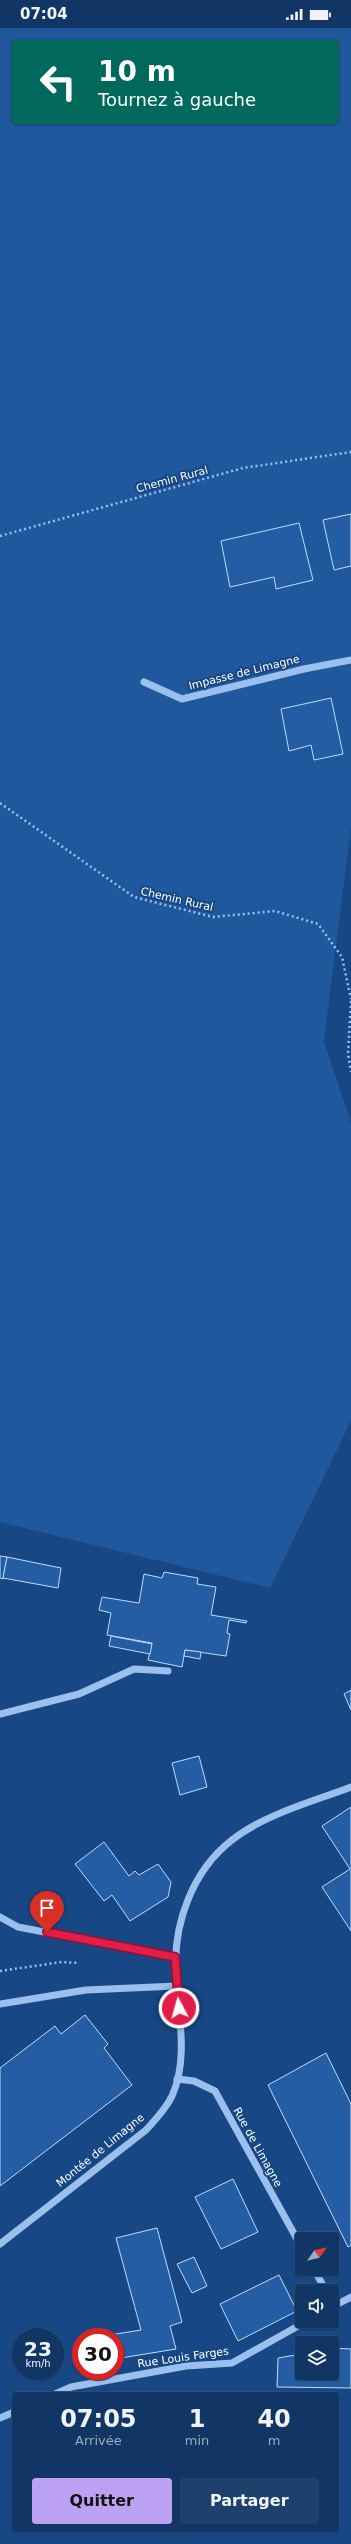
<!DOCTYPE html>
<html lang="fr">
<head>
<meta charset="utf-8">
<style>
	:root { --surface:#113564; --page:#1e406d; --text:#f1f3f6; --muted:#9cabbf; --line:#305078; --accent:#bca0f2 }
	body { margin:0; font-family:"DejaVu Sans",sans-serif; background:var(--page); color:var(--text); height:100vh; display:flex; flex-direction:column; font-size:15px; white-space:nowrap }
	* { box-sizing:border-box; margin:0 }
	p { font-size:13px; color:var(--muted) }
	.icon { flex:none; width:22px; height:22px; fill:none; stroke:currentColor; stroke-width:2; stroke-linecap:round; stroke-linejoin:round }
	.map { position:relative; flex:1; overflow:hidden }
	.drawer { position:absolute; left:12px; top:2364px; width:327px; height:140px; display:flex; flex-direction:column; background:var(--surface); border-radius:4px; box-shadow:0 1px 3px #0004,0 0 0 1px var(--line) }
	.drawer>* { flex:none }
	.hud { position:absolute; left:12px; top:12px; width:327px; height:84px; border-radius:4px; box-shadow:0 1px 3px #0004,0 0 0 1px var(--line); background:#00695c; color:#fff; overflow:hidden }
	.needle { width:26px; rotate:56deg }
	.buttons { position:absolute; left:295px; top:2204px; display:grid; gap:8px }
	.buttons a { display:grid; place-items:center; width:44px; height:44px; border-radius:4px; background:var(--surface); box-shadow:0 1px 3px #0004,0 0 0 1px var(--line); font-size:20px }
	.speed { position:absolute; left:12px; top:2300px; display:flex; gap:8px; font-size:20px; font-weight:700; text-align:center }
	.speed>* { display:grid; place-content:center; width:52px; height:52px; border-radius:50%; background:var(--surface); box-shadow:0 1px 3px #0004,0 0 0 1px var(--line); line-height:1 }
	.speed small { font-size:10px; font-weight:400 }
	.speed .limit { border:6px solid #d22; background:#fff; color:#111 }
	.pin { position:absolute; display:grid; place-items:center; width:34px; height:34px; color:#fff; margin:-41px -17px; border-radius:50% 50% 50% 0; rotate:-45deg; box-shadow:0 0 4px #0007 }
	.pin .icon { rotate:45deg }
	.me { position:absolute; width:44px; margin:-22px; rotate:354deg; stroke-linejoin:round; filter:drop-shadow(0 0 3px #0008) }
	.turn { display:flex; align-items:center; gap:14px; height:84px; padding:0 20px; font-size:18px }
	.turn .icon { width:52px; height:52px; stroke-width:2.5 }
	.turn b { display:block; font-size:28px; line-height:34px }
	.eta { display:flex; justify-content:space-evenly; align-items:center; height:68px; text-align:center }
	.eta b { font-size:24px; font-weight:600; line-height:28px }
	.cta { display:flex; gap:8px; margin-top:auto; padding:8px 20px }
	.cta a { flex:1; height:46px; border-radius:4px; background:var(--accent); color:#111; font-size:16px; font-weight:600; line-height:46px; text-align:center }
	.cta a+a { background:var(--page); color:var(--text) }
	.status { display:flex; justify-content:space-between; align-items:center; height:28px; padding:0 20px; background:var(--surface); direction:ltr }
	.status svg { height:11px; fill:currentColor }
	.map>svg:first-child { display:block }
</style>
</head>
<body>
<div class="status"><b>07:04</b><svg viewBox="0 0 49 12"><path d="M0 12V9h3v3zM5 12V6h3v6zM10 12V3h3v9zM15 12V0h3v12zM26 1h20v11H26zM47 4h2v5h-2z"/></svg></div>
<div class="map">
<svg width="351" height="2516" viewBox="0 0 351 2516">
	<rect width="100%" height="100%" fill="#174785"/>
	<!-- green -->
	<path fill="#20589e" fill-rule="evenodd" d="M 0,0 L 351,0 L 351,799 L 324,1013 L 351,1095 L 351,1393 L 270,1560 L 0,1494 ZM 14,14 L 337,14 L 337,94 L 14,94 Z"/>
	<!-- building -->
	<g fill="#255da4" stroke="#c1dbfa">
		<polygon points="351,486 351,538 334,542 323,492"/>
		<polygon points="299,495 313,552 276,561 274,549 230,559 221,513"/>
		<polygon points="331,670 343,726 314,732 311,717 289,723 281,681"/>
		<polygon points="0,1528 7,1529 3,1551 0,1550"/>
		<polygon points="7,1529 61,1540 58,1560 3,1550"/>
		<polygon points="164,1544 198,1550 197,1556 216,1559 211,1587 247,1593 246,1595 229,1592 227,1605 230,1606 226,1628 185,1622 182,1639 148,1632 152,1615 107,1607 111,1585 99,1582 102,1569 139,1575 144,1546 162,1550"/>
		<polygon points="111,1608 152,1616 150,1626 109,1618"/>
		<polygon points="185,1622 201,1624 200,1631 184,1628"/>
		<polygon points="351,1662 351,1682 344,1666"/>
		<polygon points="199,1728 207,1759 180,1767 172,1735"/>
		<polygon points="351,1779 351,1903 322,1859 350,1841 322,1798"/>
		<polygon points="104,1814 129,1848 135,1843 139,1847 158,1836 171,1854 168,1869 130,1893 112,1867 104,1873 75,1836"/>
		<polygon points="85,1987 108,2016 104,2020 132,2057 0,2158 0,2040 55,1998 61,2006"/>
		<polygon points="326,2025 351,2076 351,2217 348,2219 268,2057"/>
		<polygon points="233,2151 258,2204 221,2221 195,2169"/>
		<polygon points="157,2200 182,2294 170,2298 176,2321 115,2331 115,2309 97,2309 141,2302 116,2210"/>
		<polygon points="194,2229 207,2258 192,2265 177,2236"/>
		<polygon points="279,2247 297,2283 238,2313 220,2276"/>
		<polygon points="301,2319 302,2345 332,2345 332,2320 351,2321 351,2360 277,2359 278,2330 301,2326"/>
	</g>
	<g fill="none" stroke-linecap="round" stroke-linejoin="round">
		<!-- path -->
		<g stroke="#9cc0ed" stroke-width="2.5" stroke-dasharray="2 3" stroke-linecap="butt">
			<polyline points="0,508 243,440 351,424"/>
			<polyline points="0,775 134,869 213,889 275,883 318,896 342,929 351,971"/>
			<polyline points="351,973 348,1026 351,1044"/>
			<polyline points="0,1943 62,1934 79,1935"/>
		</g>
		<!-- minor -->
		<g stroke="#9cc0ed" stroke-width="7">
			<polyline points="144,654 182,671 304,641 351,632"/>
			<polyline points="0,1686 79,1666 134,1641 168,1643"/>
			<polyline points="0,1889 18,1899 175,1929"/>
			<polyline points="0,1976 86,1962 177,1958"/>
			<polyline points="177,2051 194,2053 215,2063 302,2220"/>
			<path d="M 0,2216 L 146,2102 C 155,2092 166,2081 172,2068 C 189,2031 178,1985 176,1945 C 173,1895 193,1842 232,1812 C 265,1786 312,1774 351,1759"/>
			<polyline points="314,2241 326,2263"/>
			<polyline points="332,2279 351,2269"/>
			<polyline points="55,2366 71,2359 186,2338 232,2335 307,2293"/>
			<polyline points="0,2390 14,2384"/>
		</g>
	</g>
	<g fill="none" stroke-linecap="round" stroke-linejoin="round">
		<defs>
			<polyline id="route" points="47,1904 175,1929 179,1980"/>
		</defs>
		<!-- route casing -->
		<use href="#route" stroke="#92132f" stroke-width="10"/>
		<!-- route -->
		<use href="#route" stroke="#e11d48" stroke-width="7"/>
	</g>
	<g text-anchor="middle" stroke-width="4" stroke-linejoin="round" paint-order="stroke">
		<!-- street labels -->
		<g font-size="11" fill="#fff" stroke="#174785">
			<text transform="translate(172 451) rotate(-15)" y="4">Chemin Rural</text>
			<text transform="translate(244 644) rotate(-14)" y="4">Impasse de Limagne</text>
			<text transform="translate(177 871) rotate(13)" y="4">Chemin Rural</text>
			<text transform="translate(258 2119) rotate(61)" y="4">Rue de Limagne</text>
			<text transform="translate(100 2122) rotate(-39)" y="4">Montée de Limagne</text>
			<text transform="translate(183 2329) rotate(-8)" y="4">Rue Louis Farges</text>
		</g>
	</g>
</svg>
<div class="buttons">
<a><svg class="needle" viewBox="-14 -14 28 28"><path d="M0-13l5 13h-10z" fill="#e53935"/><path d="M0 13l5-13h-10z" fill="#9cabbf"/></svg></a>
<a><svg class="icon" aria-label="sound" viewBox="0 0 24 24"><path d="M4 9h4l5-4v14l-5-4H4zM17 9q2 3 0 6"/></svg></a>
<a><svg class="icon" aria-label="layers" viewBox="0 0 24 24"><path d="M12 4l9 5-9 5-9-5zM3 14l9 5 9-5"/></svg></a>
</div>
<div class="speed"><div>23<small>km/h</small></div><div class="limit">30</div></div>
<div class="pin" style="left:47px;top:1904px;background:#d93025"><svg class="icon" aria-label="arrive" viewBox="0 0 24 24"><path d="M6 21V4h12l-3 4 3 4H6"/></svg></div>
<svg class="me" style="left:179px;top:1980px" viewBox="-20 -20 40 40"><circle r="17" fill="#e11d48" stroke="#fff" stroke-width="3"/><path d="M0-11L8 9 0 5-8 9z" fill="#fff"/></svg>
<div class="hud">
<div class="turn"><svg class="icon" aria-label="left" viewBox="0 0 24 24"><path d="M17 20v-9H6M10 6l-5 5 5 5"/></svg><div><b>10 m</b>Tournez à gauche</div></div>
</div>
<section class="drawer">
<div class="eta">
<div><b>07:05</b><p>Arrivée</p></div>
<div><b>1</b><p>min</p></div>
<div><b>40</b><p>m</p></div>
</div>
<div class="cta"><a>Quitter</a><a>Partager</a></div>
</section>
</div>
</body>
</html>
